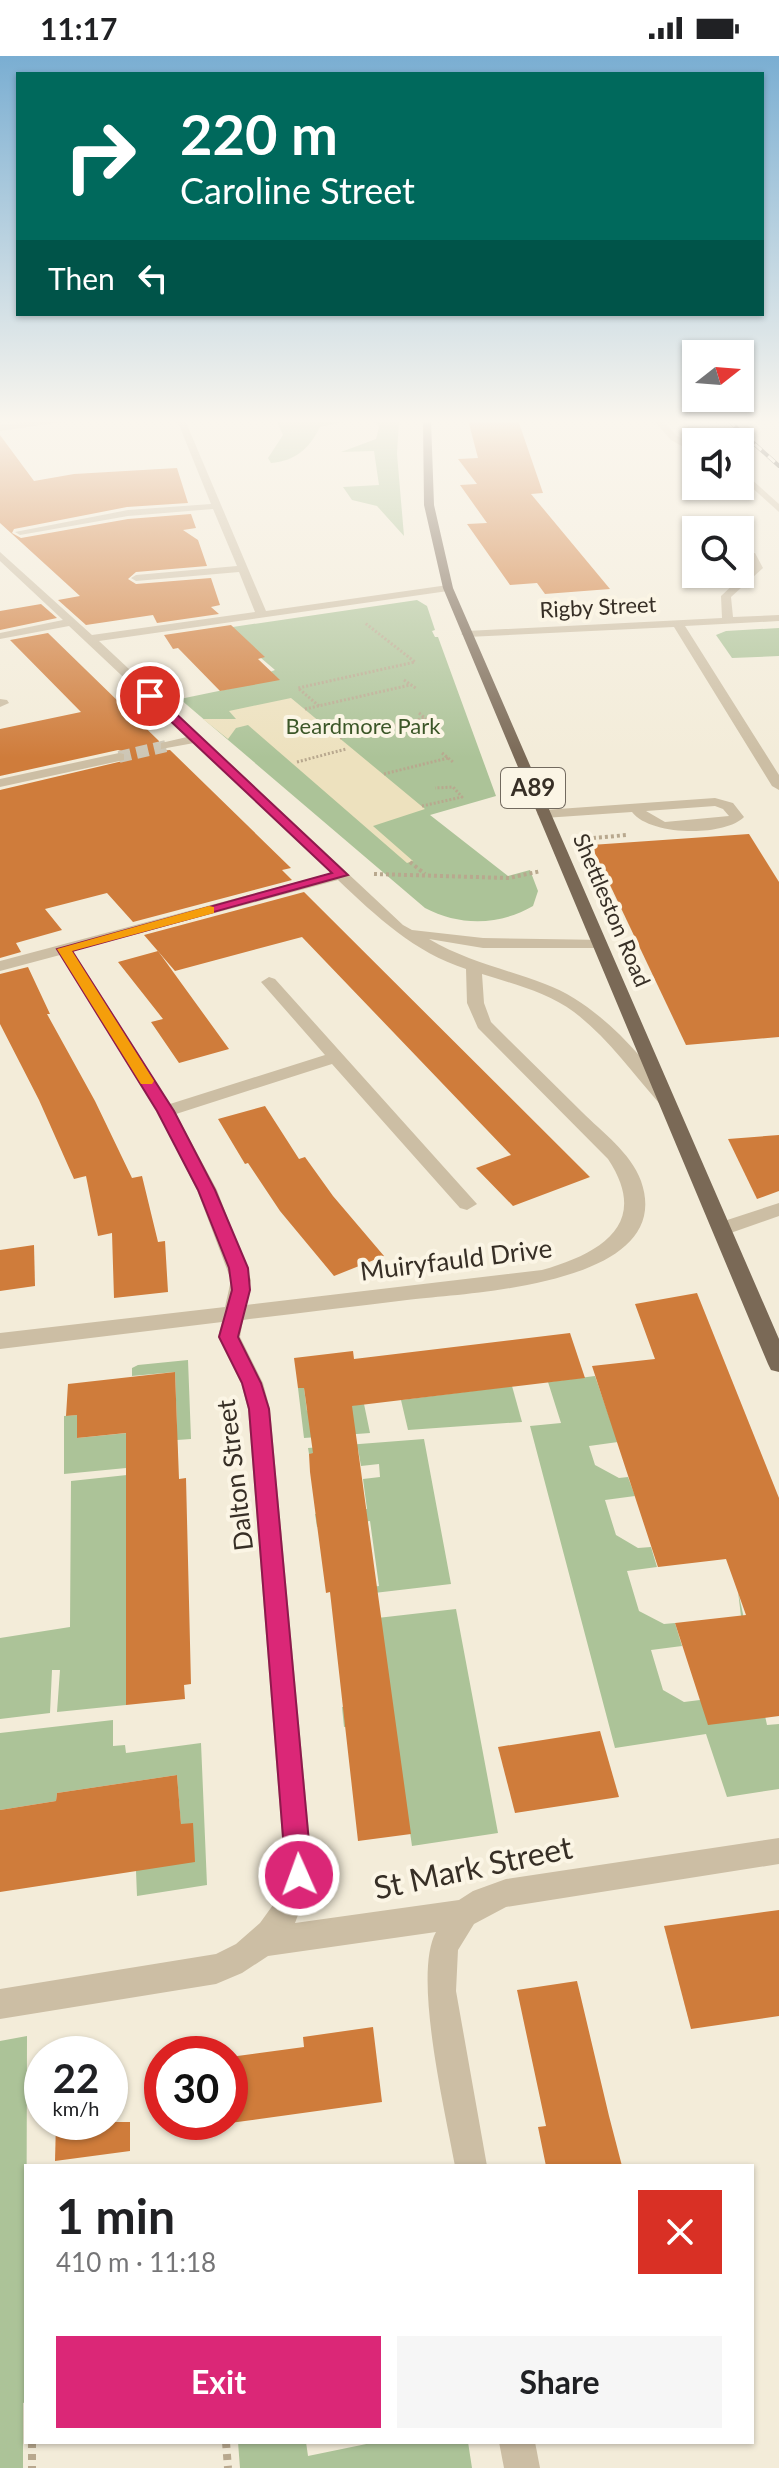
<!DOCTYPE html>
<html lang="en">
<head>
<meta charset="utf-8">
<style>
	:root { --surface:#fff; --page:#f6f6f6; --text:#202124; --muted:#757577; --accent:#db2777 }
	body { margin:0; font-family:Lato,sans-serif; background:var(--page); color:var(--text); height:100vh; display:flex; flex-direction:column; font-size:30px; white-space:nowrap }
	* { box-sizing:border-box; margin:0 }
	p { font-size:26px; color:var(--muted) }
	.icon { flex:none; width:44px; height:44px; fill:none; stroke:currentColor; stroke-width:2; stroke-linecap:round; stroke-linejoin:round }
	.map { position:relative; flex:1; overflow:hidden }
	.side { position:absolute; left:24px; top:2108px; width:730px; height:280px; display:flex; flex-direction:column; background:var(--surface); border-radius:0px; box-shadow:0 2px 6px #0004 }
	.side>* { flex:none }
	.guide { position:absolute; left:16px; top:16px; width:748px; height:244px; border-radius:0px; box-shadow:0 2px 6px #0004; background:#00695c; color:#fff; overflow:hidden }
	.needle { width:52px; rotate:73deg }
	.tools { position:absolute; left:682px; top:284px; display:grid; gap:16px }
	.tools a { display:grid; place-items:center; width:72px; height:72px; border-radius:0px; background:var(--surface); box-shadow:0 2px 6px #0004; font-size:40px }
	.speed { position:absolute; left:24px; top:1980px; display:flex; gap:16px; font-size:40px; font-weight:700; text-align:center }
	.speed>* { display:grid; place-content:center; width:104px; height:104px; border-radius:50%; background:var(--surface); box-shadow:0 2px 6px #0004; line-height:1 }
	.speed small { font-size:20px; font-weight:400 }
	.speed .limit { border:12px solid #d22; background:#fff; color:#111 }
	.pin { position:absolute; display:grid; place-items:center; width:68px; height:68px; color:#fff; margin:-34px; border:4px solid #fff; border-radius:50%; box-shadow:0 2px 8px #0007 }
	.me { position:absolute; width:88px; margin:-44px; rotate:358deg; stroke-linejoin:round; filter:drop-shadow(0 0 6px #0008) }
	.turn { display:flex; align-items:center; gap:28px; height:168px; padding:0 32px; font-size:36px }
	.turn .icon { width:104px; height:104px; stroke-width:2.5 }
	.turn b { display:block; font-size:56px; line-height:68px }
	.then { display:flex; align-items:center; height:76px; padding:0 32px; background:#0003; gap:16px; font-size:30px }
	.round { display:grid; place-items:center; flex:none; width:84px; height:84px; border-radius:0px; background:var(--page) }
	.headline { display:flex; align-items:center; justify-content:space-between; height:136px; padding:0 32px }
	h1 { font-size:48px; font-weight:700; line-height:60px }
	.button { display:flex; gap:16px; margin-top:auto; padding:16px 32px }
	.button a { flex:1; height:92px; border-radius:0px; background:var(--accent); color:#fff; font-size:32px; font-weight:700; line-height:92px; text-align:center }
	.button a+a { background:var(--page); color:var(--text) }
	.status { display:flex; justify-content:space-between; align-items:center; height:56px; padding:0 40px; background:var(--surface); direction:ltr }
	.status svg { height:22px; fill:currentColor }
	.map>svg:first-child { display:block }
</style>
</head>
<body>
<div class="status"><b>11:17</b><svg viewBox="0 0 49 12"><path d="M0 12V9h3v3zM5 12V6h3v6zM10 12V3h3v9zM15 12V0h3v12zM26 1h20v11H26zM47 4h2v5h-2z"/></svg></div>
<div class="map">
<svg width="779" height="2412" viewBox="0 0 779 2412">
	<rect width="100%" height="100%" fill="#f3ecd9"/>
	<!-- green -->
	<g fill="#acc398">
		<path d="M 280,364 L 351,364 L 320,371 C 309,393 295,405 271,407 L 268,402 L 283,379 L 277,366 Z"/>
		<polygon points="374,364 399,364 397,398 404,480 377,450 352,444 343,431 379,429 374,395 341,396 376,383 379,371"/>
		<path d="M 417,544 L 427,550 L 435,574 L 432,575 L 435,581 L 438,581 L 496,740 L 430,759 L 508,820 L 530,814 L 538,835 L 533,850 C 499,870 459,870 425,852 L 180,643 L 277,623 L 270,616 L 275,614 L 226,572 Z"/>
		<polygon points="779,572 779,600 732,602 716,579 726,575"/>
		<polygon points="188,1304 191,1383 177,1384 178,1407 64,1418 64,1360 77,1359 77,1382 177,1372 175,1316 132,1320 132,1312 138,1309"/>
		<polygon points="595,1320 618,1386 589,1390 595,1409 619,1422 628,1421 635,1440 605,1444 616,1479 638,1492 651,1491 657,1511 627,1515 639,1555 664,1568 675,1567 682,1590 651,1594 663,1634 684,1646 700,1644 753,1662 738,1535 767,1669 779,1668 779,1733 727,1741 706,1678 615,1692 530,1370 561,1367 548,1326"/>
		<polygon points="512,1330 522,1366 408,1374 401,1344"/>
		<polygon points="298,1332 304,1332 307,1355 364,1348 370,1377 304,1382"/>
		<polygon points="424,1383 451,1528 357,1539 356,1533 379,1530 370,1465 317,1471 315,1458 367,1453 363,1423 380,1421 379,1408 361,1410 358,1393 309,1398 308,1392"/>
		<polygon points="127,1419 126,1649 57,1656 60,1614 52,1614 50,1657 0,1663 0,1582 70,1571 71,1425"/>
		<polygon points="456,1553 498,1777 412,1790 394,1665 344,1671 342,1651 391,1645 360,1564"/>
		<polygon points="113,1664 113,1690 125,1689 126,1697 201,1687 207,1829 137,1840 136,1815 181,1769 177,1719 57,1737 56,1745 0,1754 0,1677"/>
		<polygon points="27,1980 26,2346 23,2347 23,2412 0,2412 0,1985"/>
		<polygon points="238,2386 306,2386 308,2400 376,2386 468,2386 472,2412 240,2412"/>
	</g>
	<!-- plaza -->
	<polygon fill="#ede1be" points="291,642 425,753 373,770 413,805 407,807 248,669 236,672 228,683 203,663 236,663 229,655"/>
	<!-- building -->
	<g fill="#cf7c3b">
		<polygon points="468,364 518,364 543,437 531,438 610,533 545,538 537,527 510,529 467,468 487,467 460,429 477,428 458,403 478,402"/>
		<polygon points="0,379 34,425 74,418 177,412 188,447 127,451 14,473 12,477 21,482 128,463 191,458 196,472 183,474 198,484 207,510 136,516 128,523 136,528 211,522 220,549 211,551 219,558 157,567 153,559 86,569 58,544 80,540 0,467"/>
		<polygon points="41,548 57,562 0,574 0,555"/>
		<polygon points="231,569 265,601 258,603 280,624 220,635 178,592 173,593 164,579"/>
		<polygon points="48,577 159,685 159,695 170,694 291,812 282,814 292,824 133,866 107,837 45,853 62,874 16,887 21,896 0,902 0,734 127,704 126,696 118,694 0,720 0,673 81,656 10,584"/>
		<polygon points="749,778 779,826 779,981 686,989 591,789"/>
		<polygon points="304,836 590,1121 513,1150 476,1112 511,1099 302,881 175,915 144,879"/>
		<polygon points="158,895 229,993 179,1007 151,966 163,963 118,906"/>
		<polygon points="28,911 50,958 47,958 95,1045 132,1122 142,1120 158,1186 165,1185 168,1236 114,1242 112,1177 98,1180 86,1120 74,1123 39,1044 0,968 0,918"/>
		<polygon points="265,1050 299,1103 305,1101 333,1140 384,1200 334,1220 280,1155 248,1107 245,1108 218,1063"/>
		<polygon points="779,1079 779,1135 757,1143 728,1083"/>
		<polygon points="34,1189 35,1230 0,1235 0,1194"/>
		<polygon points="697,1237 779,1442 779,1660 708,1669 675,1567 746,1559 726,1503 658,1511 592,1310 655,1303 635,1248"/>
		<polygon points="570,1277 585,1322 352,1350 411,1778 358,1785 330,1536 326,1537 310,1416 309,1398 313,1397 304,1332 298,1332 294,1302 353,1295 354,1303"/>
		<polygon points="175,1316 179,1423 186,1422 191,1628 184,1629 185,1643 126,1649 126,1377 77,1382 77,1359 66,1360 68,1328"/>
		<polygon points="600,1675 619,1741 515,1757 498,1691"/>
		<polygon points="177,1719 181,1768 193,1767 195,1806 0,1836 0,1754 56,1745 57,1737"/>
		<polygon points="779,1854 779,1960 691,1973 664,1870"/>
		<polygon points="577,1925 609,2060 622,2110 546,2110 538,2071 546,2070 517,1934"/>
		<polygon points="373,1971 382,2046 230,2067 230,2001 304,1991 303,1981"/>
		<polygon points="56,2066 130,2066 130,2095 55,2105"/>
	</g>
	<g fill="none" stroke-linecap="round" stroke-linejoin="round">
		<!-- minor-tunnel -->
		<polyline stroke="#cdc6b5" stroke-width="12" stroke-dasharray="12 6" stroke-linecap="butt" points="119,701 166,690"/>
		<!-- path-far2 -->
		<g stroke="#b8a88e" stroke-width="3" stroke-dasharray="2 2" stroke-linecap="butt">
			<polyline points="404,624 417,633"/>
			<polyline points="319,650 298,632 415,606 365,567"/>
			<polyline points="305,653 410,629"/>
			<polyline points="419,657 431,667"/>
			<polyline points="340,682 425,662"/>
			<polyline points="442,697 453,706"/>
			<polyline points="297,706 346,693"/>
			<polyline points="384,718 448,702"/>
			<polyline points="422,750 462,741 453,731 435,732"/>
		</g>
		<!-- path-far1 -->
		<g stroke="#b8a88e" stroke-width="4" stroke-dasharray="3 3" stroke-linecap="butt">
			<polyline points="581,783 627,779"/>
			<polyline points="410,806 425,818"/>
			<polyline points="374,818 509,822 541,815"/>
		</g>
		<!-- path -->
		<g stroke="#b8a88e" stroke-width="8" stroke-dasharray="6 6" stroke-linecap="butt">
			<polyline points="32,2386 32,2412"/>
			<polyline points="226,2386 228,2412"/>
		</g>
		<!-- minor -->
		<g fill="#ccbea4" fill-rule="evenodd">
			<polygon points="47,364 76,364 0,375 0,369"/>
			<path d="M 177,364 L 185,364 L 266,555 L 448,529 L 453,532 L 448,535 L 99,585 L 403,869 L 412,874 L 483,882 L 606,884 L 606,890 L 600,892 L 483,892 L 429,883 C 466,905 506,913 545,928 C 597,947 642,999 674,1043 L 665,1048 L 659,1047 C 632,1016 606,980 574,956 C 547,936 513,928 482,918 L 484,947 L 491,966 C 521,996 552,1026 582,1056 C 602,1076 631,1097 641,1125 C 678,1230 466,1237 407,1244 C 352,1251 298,1257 243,1264 L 240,1281 L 263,1327 L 270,1353 L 313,1819 L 295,1867 L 459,1844 L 473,1835 L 506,1823 L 779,1782 L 779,1808 L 506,1851 L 474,1868 L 458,1894 L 456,1935 L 487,2110 L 455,2110 C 446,2058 412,1919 436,1876 L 268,1900 L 242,1917 L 216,1928 L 0,1963 L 0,1933 L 216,1898 L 236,1888 L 260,1867 L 278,1842 L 285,1819 L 248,1353 L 241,1327 L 218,1281 L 222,1266 L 0,1293 L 0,1277 L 225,1251 L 231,1224 L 197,1134 L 157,1055 L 60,899 L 0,915 L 0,905 L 331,817 L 194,687 L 161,693 L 161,687 L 187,681 L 69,570 L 0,583 L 0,577 L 63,564 L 0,505 L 0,496 L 92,579 L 255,556 L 239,516 L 136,525 L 131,522 L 136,519 L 237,510 L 213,453 L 128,460 L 20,479 L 15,476 L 128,454 L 211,448 ZM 338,824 C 377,861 414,896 466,913 L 467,947 L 478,972 L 608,1103 C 651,1168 601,1197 542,1214 L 246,1249 L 251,1224 L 217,1134 L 176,1058 L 332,1008 L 460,1152 L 467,1154 L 477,1148 L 275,923 L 269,921 L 261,926 L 325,999 L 170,1048 L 73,895 Z"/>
			<polygon points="653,364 662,364 677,380 696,391 696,398 671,384"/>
			<polygon points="740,413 779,448 779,456 740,421"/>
			<polygon points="747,497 755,497 763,512 731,541 733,561 779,559 779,565 685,570 779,719 779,734 772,730 674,571 467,581 461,578 467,575 722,562 721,540 752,511"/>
			<polygon points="0,643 7,644 9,647 0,651"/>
			<polygon points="119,697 124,698 124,704 0,731 0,723"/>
			<path d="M 715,742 L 733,747 L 744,761 C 724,781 650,780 632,756 L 544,762 L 537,758 L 544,754 ZM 715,750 L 723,753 L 729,760 L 665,766 L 646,755 Z"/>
			<polygon points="779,1147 779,1160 722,1180 712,1173 715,1168"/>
			<polygon points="499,2386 535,2386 540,2412 504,2412"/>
		</g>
		<!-- major -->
		<polygon fill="#7a6956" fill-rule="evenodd" points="423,364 431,364 434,449 453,532 779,1283 779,1316 771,1314 768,1308 443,532 424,449"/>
		<defs>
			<polyline id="rail" points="728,364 779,410"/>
		</defs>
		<!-- rail casing -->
		<use href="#rail" stroke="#372f26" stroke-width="4"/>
		<!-- rail -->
		<use href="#rail" stroke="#fbf5e5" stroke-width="3" stroke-dasharray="9" stroke-linecap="butt"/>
	</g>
	<!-- sky -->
	<linearGradient id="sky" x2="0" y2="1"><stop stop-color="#7aaed2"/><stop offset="0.52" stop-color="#faf6ee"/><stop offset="1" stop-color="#faf6ee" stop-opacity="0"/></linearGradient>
	<rect width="779" height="702" fill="url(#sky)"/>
	<!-- route -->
	<polygon fill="#db2777" stroke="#8e194d" stroke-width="2" points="146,637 154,637 348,819 72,895 174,1055 215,1134 248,1212 250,1234 238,1281 261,1327 269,1353 312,1819 308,1828 299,1831 290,1828 286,1819 249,1353 242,1327 219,1281 232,1234 229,1212 198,1134 157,1055 57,893 332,817 146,642"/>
	<!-- slow -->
	<polygon fill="#f59e0b" points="209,850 214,851 214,857 72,895 154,1025 152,1028 141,1028 57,893"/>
	<g text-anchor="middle" stroke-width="8" stroke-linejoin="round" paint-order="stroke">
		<!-- far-street labels -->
		<g font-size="22" fill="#372f26" stroke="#fbf5e5">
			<text transform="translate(598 551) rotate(-3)" y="8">Rigby Street</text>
			<text transform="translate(612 854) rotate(67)" y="8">Shettleston Road</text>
		</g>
		<!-- far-park labels -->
		<g font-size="22" fill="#3c5728" stroke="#fbf5e5">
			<text x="363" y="678">Beardmore Park</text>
		</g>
		<!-- shield labels -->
		<rect fill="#fbf5e5" stroke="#726a5f" stroke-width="2" x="501" y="712" width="64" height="40" rx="6"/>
		<g font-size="24" font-weight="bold" fill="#372f26">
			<text x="533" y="740">A89</text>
		</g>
		<!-- street labels -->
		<g font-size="26" fill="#372f26" stroke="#fbf5e5">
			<text transform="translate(456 1204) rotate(-7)" y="9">Muiryfauld Drive</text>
			<text transform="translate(235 1419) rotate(-97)" y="9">Dalton Street</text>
		</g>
		<!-- near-street labels -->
		<g font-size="32" fill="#372f26" stroke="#fbf5e5">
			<text transform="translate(473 1812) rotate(-12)" y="11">St Mark Street</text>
		</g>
	</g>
</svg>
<div class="tools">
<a><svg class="needle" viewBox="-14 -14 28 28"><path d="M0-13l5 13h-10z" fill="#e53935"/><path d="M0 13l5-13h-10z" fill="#757577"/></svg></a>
<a><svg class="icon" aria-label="sound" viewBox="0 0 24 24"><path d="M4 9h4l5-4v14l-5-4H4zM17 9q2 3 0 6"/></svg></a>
<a><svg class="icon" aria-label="search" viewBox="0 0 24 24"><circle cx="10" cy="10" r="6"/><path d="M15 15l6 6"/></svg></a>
</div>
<div class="speed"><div>22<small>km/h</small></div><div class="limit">30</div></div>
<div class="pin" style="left:150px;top:640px;background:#d93025"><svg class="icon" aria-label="arrive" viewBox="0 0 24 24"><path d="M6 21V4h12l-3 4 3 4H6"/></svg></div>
<svg class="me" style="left:299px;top:1819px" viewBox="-20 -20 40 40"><circle r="17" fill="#db2777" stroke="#fff" stroke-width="3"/><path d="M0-11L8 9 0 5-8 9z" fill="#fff"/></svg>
<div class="guide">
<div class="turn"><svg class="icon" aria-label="right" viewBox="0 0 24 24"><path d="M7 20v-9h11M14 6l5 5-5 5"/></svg><div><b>220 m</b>Caroline Street</div></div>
<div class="then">Then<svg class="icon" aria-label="left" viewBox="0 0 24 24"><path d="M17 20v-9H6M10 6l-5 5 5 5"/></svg></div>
</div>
<section class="side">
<div class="headline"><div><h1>1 min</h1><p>410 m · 11:18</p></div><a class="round" style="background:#d93025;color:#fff"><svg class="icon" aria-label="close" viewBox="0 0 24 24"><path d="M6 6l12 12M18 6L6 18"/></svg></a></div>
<div class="button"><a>Exit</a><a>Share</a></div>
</section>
</div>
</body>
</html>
